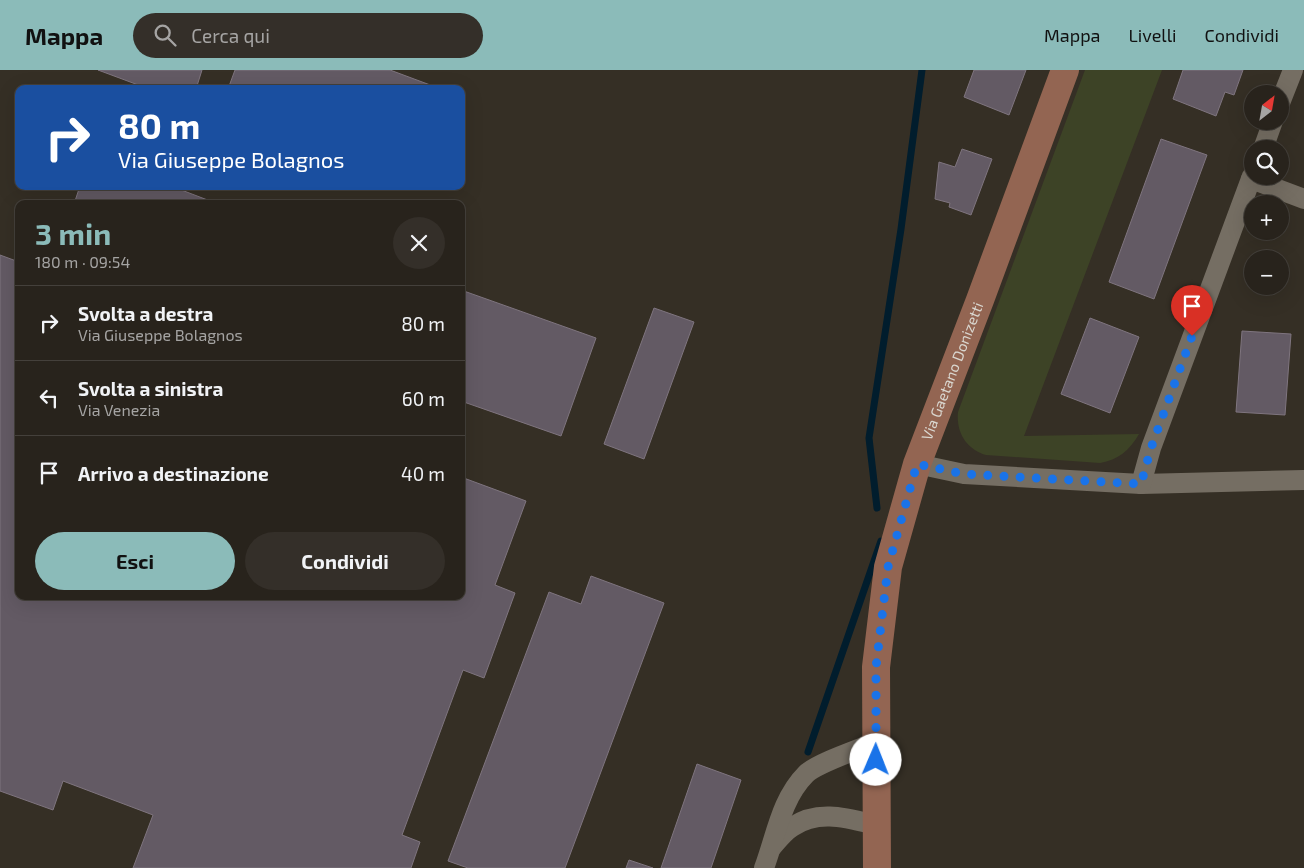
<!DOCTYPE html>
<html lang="it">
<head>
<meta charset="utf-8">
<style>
	:root { --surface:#28231c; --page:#342f29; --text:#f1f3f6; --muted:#a5a4a3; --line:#44403b; --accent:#8bbbb9 }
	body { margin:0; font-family:"Exo 2",sans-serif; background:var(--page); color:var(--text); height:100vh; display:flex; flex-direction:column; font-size:19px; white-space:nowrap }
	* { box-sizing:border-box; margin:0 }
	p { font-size:16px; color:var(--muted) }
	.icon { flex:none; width:28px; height:28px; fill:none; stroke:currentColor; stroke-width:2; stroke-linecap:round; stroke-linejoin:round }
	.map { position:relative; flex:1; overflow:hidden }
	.sheet { position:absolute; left:15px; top:130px; width:450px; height:400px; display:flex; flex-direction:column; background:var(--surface); border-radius:10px; box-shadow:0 5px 20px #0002,0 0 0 1px var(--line) }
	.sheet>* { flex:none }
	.guide { position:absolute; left:15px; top:15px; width:450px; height:105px; border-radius:10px; box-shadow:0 5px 20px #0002,0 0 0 1px var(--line); background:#1a4fa0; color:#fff; overflow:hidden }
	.needle { width:32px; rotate:31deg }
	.buttons { position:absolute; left:1244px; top:15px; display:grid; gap:10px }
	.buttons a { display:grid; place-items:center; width:45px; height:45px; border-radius:50%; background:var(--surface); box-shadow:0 5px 20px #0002,0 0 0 1px var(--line); font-size:25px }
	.pin { position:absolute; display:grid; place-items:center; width:42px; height:42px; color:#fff; margin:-51px -21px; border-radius:50% 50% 50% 0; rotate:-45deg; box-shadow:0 0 5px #0007 }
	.pin .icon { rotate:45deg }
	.me { position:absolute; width:55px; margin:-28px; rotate:1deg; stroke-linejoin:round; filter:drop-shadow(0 0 4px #0008) }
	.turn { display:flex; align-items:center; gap:18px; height:105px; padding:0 20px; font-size:22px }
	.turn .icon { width:65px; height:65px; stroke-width:2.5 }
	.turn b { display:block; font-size:35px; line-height:42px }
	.round { display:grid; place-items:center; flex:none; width:52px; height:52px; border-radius:26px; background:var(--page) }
	.headline { display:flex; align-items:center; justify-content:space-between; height:85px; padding:0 20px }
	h1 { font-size:30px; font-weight:700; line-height:38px; color:var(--accent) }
	.action { display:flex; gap:10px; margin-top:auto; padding:10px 20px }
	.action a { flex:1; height:58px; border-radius:30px; background:var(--accent); color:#111; font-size:20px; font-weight:700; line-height:58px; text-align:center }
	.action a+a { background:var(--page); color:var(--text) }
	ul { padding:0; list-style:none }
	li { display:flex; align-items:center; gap:15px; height:75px; padding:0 20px; border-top:1px solid var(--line) }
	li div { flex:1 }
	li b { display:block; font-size:19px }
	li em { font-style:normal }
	header { display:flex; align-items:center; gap:30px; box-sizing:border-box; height:70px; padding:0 25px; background:var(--accent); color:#111 }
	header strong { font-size:24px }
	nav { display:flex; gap:28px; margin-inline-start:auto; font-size:18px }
	.search { width:350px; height:45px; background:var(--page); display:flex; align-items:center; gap:12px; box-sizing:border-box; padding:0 18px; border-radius:28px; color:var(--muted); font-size:19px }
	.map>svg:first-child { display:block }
</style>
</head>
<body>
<header>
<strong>Mappa</strong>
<div class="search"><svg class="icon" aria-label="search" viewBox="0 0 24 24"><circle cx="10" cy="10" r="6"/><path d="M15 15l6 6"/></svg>Cerca qui</div>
<nav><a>Mappa</a><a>Livelli</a><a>Condividi</a></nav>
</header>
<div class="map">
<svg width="1304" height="798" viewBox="0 0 1304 798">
	<rect width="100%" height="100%" fill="#352f25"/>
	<!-- green -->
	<path fill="#3d4326" d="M 1085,0 L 1162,0 L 1024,366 L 1139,364 C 1130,380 1118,390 1100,393 L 986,385 C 966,379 956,362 958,342 Z"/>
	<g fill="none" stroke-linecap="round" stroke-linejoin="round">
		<!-- stream -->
		<g stroke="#011d2d" stroke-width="7">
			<polyline points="877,438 869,368 901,159 922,0"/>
			<polyline points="808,682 881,471"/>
		</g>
	</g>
	<!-- building -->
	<g fill="#635a64" stroke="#7f757f">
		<polygon points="98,0 202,0 196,19 149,19"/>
		<polygon points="235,0 390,0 441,19 228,19"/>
		<polygon points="974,0 1026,0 1009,45 964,27"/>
		<polygon points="1183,0 1243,0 1234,25 1225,22 1216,46 1173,29"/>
		<polygon points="1161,69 1207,85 1154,229 1109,212"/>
		<polygon points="962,79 992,89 971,145 949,137 950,133 935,129 939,92 955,97"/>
		<polygon points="80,116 171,116 218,134 74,134"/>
		<polygon points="0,185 19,192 19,526 461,526 461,407 526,431 495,515 515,523 484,608 463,600 402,765 420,772 411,798 133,798 153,745 63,711 53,740 0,721"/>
		<polygon points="461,220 596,268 561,366 461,331"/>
		<polygon points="654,238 694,252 644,389 604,374"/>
		<polygon points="1090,248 1139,267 1110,343 1061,324"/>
		<polygon points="1242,261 1291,264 1285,345 1236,342"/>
		<polygon points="591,506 664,533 565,798 468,798 448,791 549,522 581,534"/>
		<polygon points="697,694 741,710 711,798 661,798"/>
		<polygon points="629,790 653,798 626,798"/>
	</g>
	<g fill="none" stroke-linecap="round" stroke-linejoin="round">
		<!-- minor -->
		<g stroke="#756e63" stroke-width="20">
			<polyline points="1280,33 1293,0"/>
			<polyline points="1263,79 1273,51"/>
			<polyline points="1251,109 1304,129"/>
			<polyline points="917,394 964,404 1141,414 1304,410"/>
			<polyline points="1141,414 1151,378 1252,106"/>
			<path d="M 772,777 C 778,770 784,762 792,757 C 818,739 847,748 876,755"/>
			<path d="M 764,798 C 776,766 781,729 806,704 C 817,693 860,679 876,672"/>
		</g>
		<!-- secondary -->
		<path stroke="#936552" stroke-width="28" id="s1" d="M 877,798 L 876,597 L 888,497 L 917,394 L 980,230 L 1065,0"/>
	</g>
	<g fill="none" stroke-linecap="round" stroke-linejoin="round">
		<!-- route -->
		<polyline stroke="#1a73e8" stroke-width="9" stroke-dasharray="0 16.2" points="876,690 876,597 888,497 917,394 964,404 1141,414 1151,378 1192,266"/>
	</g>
	<g text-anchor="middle" stroke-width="4.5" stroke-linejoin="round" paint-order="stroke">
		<!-- street labels -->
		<g font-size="15" fill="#dad7d0" stroke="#352f25">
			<text dy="5" stroke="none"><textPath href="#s1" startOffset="508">Via Gaetano Donizetti</textPath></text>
		</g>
	</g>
</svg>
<div class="buttons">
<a><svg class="needle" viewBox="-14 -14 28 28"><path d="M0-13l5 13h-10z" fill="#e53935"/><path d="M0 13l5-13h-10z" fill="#a5a4a3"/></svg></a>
<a><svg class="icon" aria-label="search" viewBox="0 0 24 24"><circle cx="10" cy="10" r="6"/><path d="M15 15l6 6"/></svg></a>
<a>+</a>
<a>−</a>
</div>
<div class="pin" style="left:1192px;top:266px;background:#d93025"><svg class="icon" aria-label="arrive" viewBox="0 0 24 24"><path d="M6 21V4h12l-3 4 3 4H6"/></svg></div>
<svg class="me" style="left:876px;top:690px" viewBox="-20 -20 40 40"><circle r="19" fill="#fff"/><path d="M0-13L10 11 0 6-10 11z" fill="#1a73e8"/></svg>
<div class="guide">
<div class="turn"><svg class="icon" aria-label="right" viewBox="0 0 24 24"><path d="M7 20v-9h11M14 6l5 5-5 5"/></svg><div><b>80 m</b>Via Giuseppe Bolagnos</div></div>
</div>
<section class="sheet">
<div class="headline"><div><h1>3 min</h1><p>180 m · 09:54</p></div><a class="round"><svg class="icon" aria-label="close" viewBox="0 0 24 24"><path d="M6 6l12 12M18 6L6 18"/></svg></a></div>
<ul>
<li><svg class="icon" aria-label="right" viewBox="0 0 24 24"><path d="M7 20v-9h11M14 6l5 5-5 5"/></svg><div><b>Svolta a destra</b><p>Via Giuseppe Bolagnos</p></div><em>80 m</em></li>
<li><svg class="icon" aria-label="left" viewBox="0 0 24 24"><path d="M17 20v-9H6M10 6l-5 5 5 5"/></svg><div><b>Svolta a sinistra</b><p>Via Venezia</p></div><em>60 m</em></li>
<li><svg class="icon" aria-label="arrive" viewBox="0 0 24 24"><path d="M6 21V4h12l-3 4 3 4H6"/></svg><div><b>Arrivo a destinazione</b></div><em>40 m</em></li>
</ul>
<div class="action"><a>Esci</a><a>Condividi</a></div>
</section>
</div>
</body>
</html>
